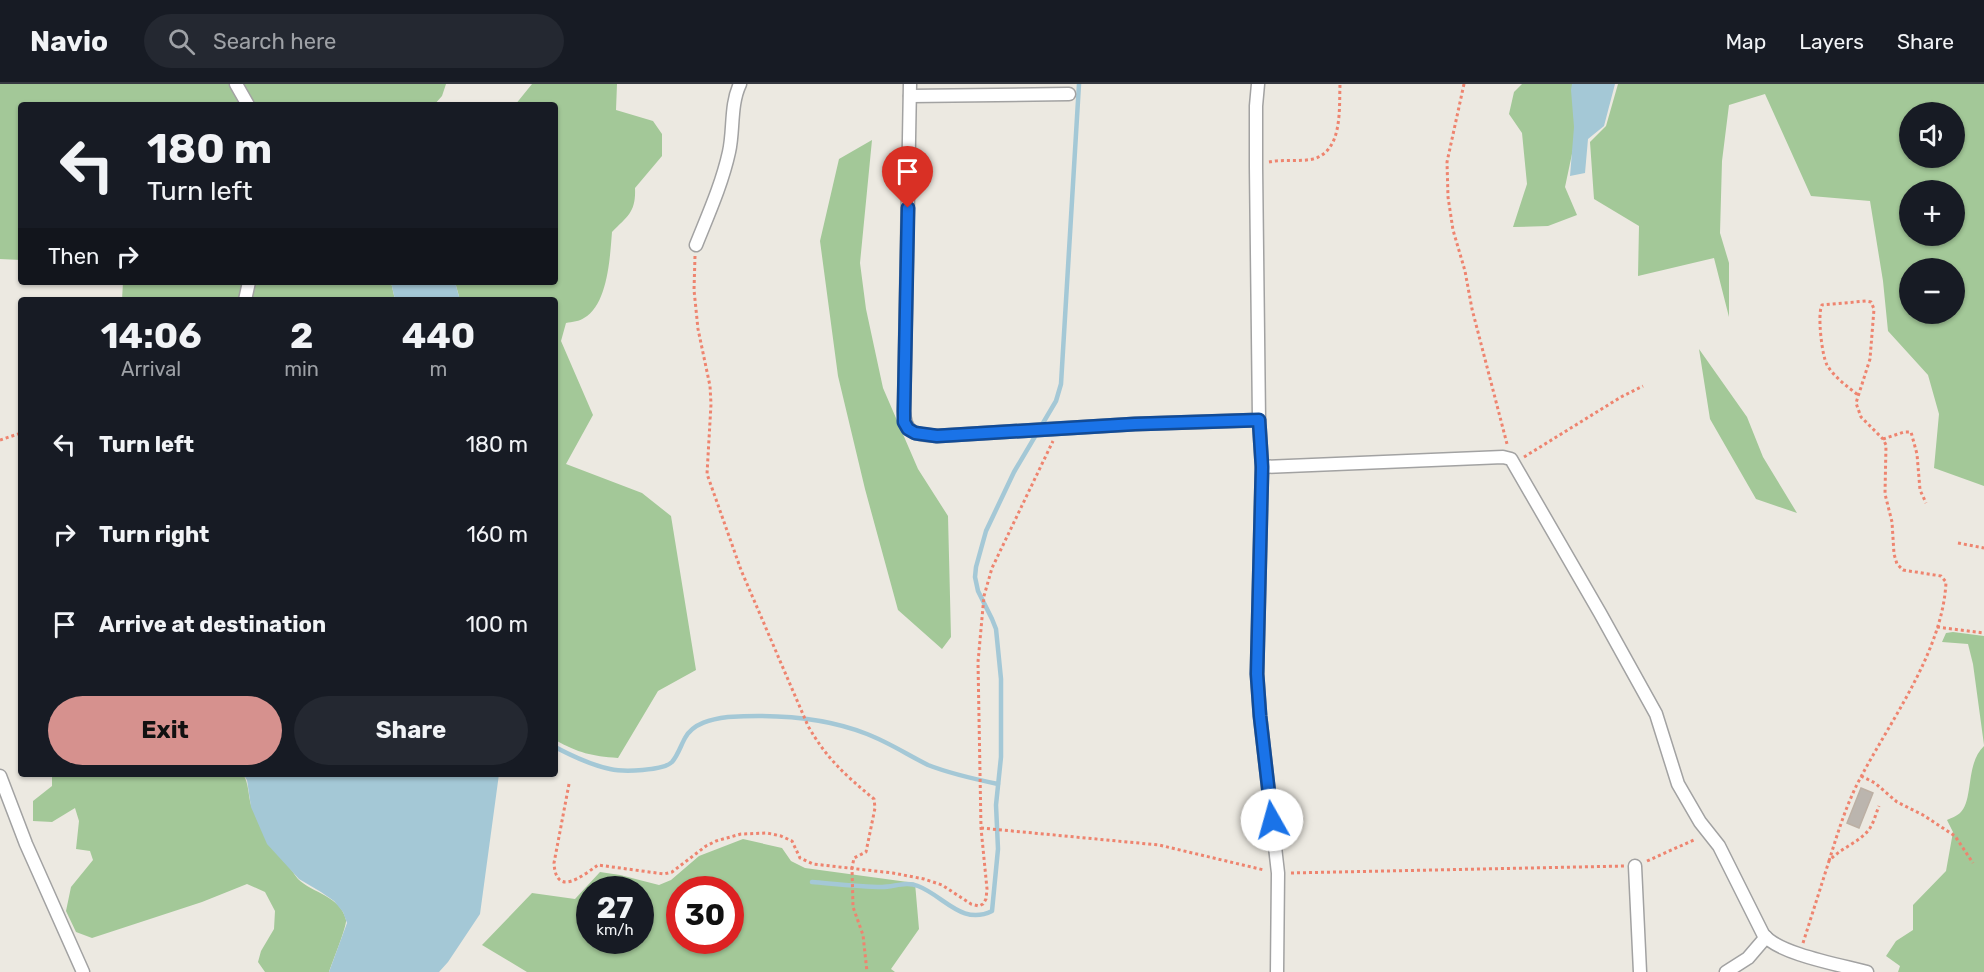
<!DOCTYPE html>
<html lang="en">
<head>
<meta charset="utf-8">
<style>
	:root { --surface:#171b24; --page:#242831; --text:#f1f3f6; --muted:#9ea1a6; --line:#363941; --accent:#d6918e }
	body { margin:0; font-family:Rubik,sans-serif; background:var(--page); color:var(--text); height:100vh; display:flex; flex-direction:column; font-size:22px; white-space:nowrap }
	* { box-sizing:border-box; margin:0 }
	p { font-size:20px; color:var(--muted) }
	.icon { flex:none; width:33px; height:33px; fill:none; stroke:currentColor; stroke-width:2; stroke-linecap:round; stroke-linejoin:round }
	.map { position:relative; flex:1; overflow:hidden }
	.sheet { position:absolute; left:18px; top:213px; width:540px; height:480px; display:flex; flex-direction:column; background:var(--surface); border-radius:6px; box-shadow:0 2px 4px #0004 }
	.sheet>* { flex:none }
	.top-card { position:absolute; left:18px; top:18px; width:540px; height:183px; border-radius:6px; box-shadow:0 2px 4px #0004; background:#171b24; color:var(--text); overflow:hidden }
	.fabs { position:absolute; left:1899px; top:18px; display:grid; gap:12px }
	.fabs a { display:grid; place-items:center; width:66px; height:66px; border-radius:50%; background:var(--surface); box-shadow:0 2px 4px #0004; font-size:30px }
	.speed { position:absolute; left:576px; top:792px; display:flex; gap:12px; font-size:30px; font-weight:700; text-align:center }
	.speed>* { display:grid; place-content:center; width:78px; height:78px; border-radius:50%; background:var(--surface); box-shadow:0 2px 4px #0004; line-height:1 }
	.speed small { font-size:15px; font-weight:400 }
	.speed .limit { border:9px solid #d22; background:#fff; color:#111 }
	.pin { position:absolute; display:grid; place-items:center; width:51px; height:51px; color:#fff; margin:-62px -26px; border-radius:50% 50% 50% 0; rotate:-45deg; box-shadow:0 0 6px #0007 }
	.pin .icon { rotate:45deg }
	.me { position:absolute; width:66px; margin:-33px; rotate:353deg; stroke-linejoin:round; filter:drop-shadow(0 0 4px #0008) }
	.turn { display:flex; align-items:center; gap:21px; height:126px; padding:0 30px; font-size:27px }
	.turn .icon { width:78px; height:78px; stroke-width:2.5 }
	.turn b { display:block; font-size:42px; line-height:51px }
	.then { display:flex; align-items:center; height:57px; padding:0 30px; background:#0003; gap:12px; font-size:22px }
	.eta { display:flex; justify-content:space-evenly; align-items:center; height:102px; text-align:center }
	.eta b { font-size:36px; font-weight:700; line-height:42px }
	.action { display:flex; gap:12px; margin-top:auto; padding:12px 30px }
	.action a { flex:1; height:69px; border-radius:36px; background:var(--accent); color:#111; font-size:24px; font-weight:700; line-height:69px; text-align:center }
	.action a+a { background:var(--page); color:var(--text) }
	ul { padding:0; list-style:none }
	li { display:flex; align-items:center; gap:18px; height:90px; padding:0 30px }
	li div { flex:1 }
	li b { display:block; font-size:22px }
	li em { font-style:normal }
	header { display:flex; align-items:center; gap:36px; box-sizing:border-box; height:84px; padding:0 30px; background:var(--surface); border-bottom:2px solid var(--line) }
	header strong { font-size:28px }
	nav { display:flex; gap:33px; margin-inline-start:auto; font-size:21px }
	.search { width:420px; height:54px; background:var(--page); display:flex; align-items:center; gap:15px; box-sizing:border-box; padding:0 21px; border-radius:33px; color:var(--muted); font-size:22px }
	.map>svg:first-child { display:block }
</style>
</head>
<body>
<header>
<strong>Navio</strong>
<div class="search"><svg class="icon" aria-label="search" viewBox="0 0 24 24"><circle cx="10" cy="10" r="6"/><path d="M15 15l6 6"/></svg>Search here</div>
<nav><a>Map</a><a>Layers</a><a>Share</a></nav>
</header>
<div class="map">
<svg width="1984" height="888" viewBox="0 0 1984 888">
	<rect width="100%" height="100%" fill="#ece9e1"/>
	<!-- forest -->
	<g fill="#a3c898" fill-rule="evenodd">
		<polygon points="0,0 446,0 442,12 434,21 21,21 21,176 0,175"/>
		<path d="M 532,0 L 617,0 L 616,26 L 653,37 L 662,50 L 662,72 L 635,104 C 636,128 628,132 612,148 C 610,172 608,221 584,234 C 580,237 572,238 566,239 L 561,257 L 593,331 L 566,380 L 642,409 L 671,432 L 696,586 L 658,607 L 618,674 C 591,672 579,669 555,656 L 555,216 L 460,216 L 455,198 L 555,198 L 555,21 L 515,21 Z"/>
		<polygon points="1522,0 1575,0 1576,51 1565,103 1577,131 1548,142 1513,143 1527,100 1522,49 1509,30 1514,8"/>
		<path d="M 1618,0 L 1984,0 L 1984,402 L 1934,384 L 1939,330 L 1928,291 L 1888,247 L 1883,197 L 1870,117 L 1811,112 L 1765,10 L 1729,21 L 1722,77 L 1720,149 L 1729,179 L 1729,233 L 1714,174 L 1638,192 L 1639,142 L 1594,115 L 1590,58 L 1606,42 ZM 1910,28 L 1954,28 L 1954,74 L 1910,74 ZM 1910,106 L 1954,106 L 1954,152 L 1910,152 ZM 1910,184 L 1954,184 L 1954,230 L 1910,230 Z"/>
		<polygon points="872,56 860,179 866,225 883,304 918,385 948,432 951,553 942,565 898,526 865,405 838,292 820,157 839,75"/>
		<polygon points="123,198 391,198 395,216 122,216"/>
		<polygon points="1699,265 1747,333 1763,373 1797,429 1756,415 1710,335"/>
		<polygon points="1953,548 1984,552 1984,661 1973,580 1968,560 1942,558 1946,549"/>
		<path d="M 1984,662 L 1984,888 L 1898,888 L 1900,882 L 1886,872 L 1896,857 L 1913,846 L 1913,821 L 1946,787 L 1953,748 L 1947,736 C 1951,734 1957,732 1960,729 C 1974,716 1965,680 1984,662 Z"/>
		<path d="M 52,690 L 243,690 C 249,700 248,710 251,721 C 254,729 292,788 298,795 C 312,809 341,812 346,836 C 347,842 332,879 329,888 L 265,888 L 258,878 L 261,867 L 274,845 L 275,827 L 265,808 L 247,800 L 202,818 L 92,854 L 76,848 L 66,827 L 71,803 L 93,776 L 90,767 L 76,765 L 79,737 L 75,724 L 52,738 L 33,737 L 33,717 L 52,702 Z"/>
		<path d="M 743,755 L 782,764 L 791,777 L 805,784 L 915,799 L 919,845 L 891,885 L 895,888 L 527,888 L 482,861 L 532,809 L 575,815 L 600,788 L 620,791 L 659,801 L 671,796 L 699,772 ZM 590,806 L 640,806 L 640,856 L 590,856 ZM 680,806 L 730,806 L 730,856 L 680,856 Z"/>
	</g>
	<!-- water -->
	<g fill="#a4c8d6">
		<polygon points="1572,0 1615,0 1604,42 1588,55 1585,89 1570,92 1574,43 1571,6"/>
		<polygon points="391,198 455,198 460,216 395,216"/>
		<polygon points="243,690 499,690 480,830 448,878 439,888 329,888 347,839 343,828 334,817 321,808 299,795 267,760 251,723 247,696"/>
	</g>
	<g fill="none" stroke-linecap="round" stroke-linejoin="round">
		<!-- stream -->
		<g stroke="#a4c8d6" stroke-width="4.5">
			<path d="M 555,663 C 572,672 591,681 610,685 C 623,688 663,687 672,678 C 678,671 681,661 685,654 C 693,639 712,635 728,633 C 775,630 824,633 867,650 C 888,658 908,671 928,681 C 951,690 974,695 998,700"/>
			<path d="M 812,798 C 835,800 859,803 882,803 C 894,803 906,797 918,802 C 944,812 962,842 992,827 L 998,765 L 996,721 L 1001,673 L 1001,595 L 996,545 L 992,535 L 978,507 L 975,493 L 976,483 L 986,447 L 1014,388 L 1056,317 L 1061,300 L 1079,0"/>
		</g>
	</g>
	<!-- building -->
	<polygon fill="#bbb5ae" stroke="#bcb0a4" stroke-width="1.5" points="1861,704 1873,709 1859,744 1847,739"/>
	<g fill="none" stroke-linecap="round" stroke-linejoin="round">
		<defs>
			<g id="street">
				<polyline points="236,0 248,21"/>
				<path d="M 910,0 L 904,327 C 905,351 916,350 937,352 L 1135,340 L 1259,336"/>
				<polyline points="1258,0 1256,22 1256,83 1259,336 1262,383 1257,590 1260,632 1278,789 1277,888"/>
				<polyline points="910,12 1069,10"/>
				<path d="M 696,161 C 708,131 722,100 729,68 C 734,46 730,21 740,0"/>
				<polyline points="245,216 249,198"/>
				<path d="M 1262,383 L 1503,373 L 1511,375 L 1600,529 L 1656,630 L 1678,700 L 1700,738 L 1719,762 L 1763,850 C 1778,870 1841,881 1867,888"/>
				<polyline points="0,692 26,760 83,888"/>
				<polyline points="1635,782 1640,888"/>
				<polyline points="1726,888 1748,874 1766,853"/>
			</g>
		</defs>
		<!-- street casing -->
		<use href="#street" stroke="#a2a2a2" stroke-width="15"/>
		<!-- path -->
		<g stroke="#ee846f" stroke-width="3" stroke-dasharray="3 3" stroke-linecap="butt">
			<polyline points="1464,0 1447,78 1448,113 1453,146 1465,187 1472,225 1507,360"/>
			<path d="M 1269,78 C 1283,75 1299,78 1313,75 C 1343,67 1339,25 1340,0"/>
			<path d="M 695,172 L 694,206 L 698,245 L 710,302 L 711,320 L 707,390 L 741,486 L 808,642 C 827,675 845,691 874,715 L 875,724 L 866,768 L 854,774 L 852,784 L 853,823 L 863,851 L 867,888"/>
			<polyline points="1883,355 1904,348 1911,348 1917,370 1920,406 1926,419"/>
			<polyline points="0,356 21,349"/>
			<polyline points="1524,373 1621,313 1643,302"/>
			<polyline points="1958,459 1984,464"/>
			<polyline points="1937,543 1984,549"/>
			<polyline points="1861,692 1875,699 1897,718 1923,731 1955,752 1973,779"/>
			<path d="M 569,700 L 554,779 C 556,814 582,792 598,781 L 664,790 L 672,788 L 706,762 L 716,757 L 741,750 L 767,749 L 781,752 L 792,757 L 800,774 L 813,780 L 893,789 L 924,795 L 942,801 L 971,820 L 979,822 L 983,820 L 986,815 L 987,805 L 981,744 L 978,578 L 984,512 L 992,484 L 1053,357"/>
			<polyline points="981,744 1159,761 1264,786"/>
			<polyline points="1647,777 1696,755"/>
			<path d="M 1829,777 C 1838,748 1847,718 1862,691 C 1893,633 1943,565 1946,498 L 1941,492 L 1903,486 L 1897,480 L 1894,470 L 1892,438 L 1885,410 L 1886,361 L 1883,355 L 1861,333 L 1856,319 L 1870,275 L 1874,225 L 1871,218 L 1866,217 L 1822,221 C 1817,230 1822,272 1827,281 C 1834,293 1848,303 1858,311"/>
			<polyline points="1291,789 1624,782"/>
			<path d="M 1803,859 L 1829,777 C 1840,764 1861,758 1870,744 C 1874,738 1876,729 1879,722"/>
		</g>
		<!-- street -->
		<use href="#street" stroke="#fff" stroke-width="12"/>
	</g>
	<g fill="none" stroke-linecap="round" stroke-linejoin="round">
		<defs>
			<polyline id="route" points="908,124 904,327 904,338 908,345 915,349 937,352 1135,340 1259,336 1262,383 1257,590 1260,632 1272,736"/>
		</defs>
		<!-- route casing -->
		<use href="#route" stroke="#114b97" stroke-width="15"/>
		<!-- route -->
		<use href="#route" stroke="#1a73e8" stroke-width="10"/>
	</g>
</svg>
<div class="fabs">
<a><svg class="icon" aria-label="sound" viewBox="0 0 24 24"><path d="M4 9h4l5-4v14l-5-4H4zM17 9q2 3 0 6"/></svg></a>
<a>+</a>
<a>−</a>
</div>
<div class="speed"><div>27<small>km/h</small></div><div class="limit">30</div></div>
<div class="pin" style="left:908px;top:124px;background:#d93025"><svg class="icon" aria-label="arrive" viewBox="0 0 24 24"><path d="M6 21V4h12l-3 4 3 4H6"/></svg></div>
<svg class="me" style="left:1272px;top:736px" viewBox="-20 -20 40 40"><circle r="19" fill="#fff"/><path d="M0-13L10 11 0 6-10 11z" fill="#1a73e8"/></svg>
<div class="top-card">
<div class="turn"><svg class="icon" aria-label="left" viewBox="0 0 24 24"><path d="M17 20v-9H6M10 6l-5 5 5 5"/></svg><div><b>180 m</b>Turn left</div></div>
<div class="then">Then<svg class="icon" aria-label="right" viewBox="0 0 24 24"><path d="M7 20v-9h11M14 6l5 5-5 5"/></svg></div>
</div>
<section class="sheet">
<div class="eta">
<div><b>14:06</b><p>Arrival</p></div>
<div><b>2</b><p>min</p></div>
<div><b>440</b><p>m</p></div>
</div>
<ul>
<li><svg class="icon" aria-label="left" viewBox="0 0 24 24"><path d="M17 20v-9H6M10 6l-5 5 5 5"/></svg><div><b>Turn left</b></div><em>180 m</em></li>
<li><svg class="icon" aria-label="right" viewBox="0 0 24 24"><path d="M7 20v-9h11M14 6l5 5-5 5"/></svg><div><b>Turn right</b></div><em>160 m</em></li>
<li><svg class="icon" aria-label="arrive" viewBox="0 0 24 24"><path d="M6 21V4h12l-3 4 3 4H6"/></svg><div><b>Arrive at destination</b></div><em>100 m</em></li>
</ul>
<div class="action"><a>Exit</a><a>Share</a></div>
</section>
</div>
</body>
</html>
